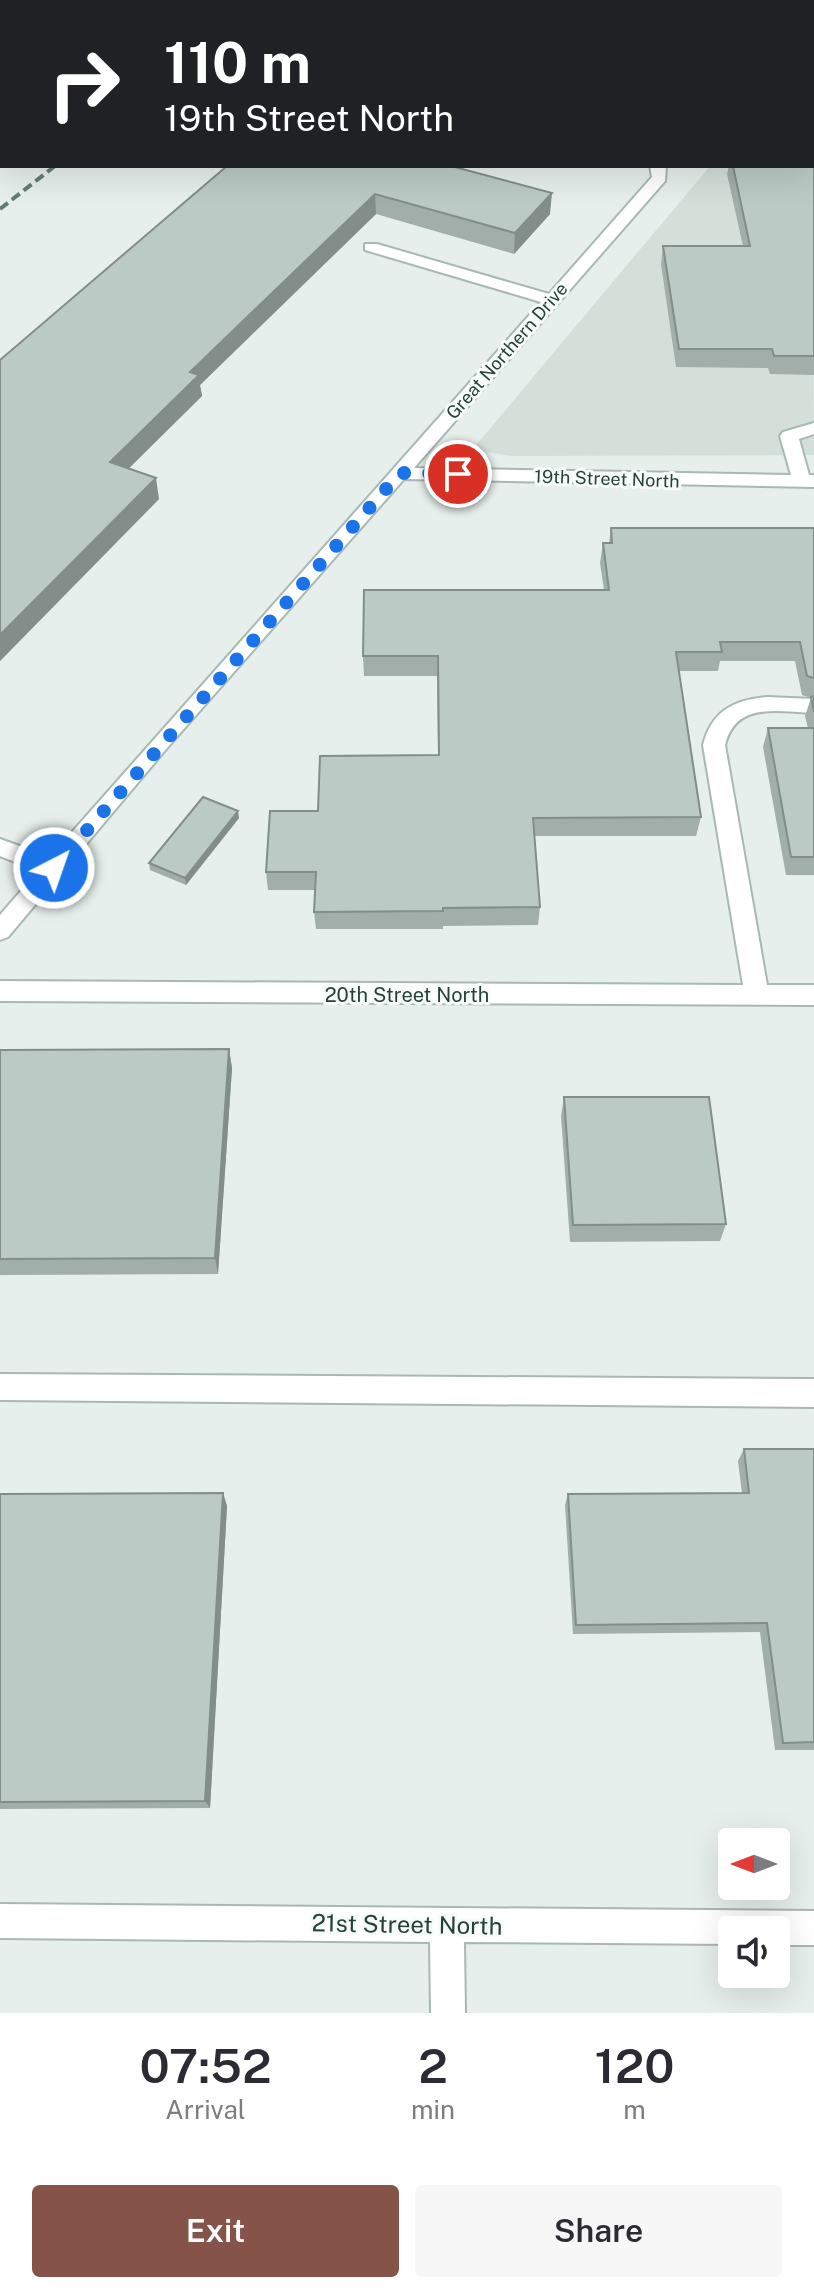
<!DOCTYPE html>
<html lang="en">
<head>
<meta charset="utf-8">
<style>
	:root { --surface:#fff; --page:#f7f7f7; --text:#2b2b33; --muted:#7c7c81; --accent:#855347 }
	body { margin:0; font-family:"Public Sans",sans-serif; background:var(--page); color:var(--text); height:100vh; display:flex; flex-direction:column; font-size:30px; white-space:nowrap }
	* { box-sizing:border-box; margin:0 }
	p { font-size:26px; color:var(--muted) }
	.icon { flex:none; width:44px; height:44px; fill:none; stroke:currentColor; stroke-width:2; stroke-linecap:round; stroke-linejoin:round }
	.map { position:relative; height:2013px; overflow:hidden }
	.panel { display:flex; flex-direction:column; background:var(--surface); flex:1 }
	.panel>* { flex:none }
	.guide { position:absolute; left:0px; top:0px; width:814px; height:168px; box-shadow:0 8px 32px #0002; background:#202124; color:#fff; overflow:hidden }
	.needle { width:52px; rotate:270deg }
	.buttons { position:absolute; left:718px; top:1828px; display:grid; gap:16px }
	.buttons a { display:grid; place-items:center; width:72px; height:72px; border-radius:8px; background:var(--surface); box-shadow:0 8px 32px #0002; font-size:40px }
	.pin { position:absolute; display:grid; place-items:center; width:68px; height:68px; color:#fff; margin:-34px; border:4px solid #fff; border-radius:50%; box-shadow:0 2px 8px #0007 }
	.me { position:absolute; width:88px; margin:-44px; rotate:41deg; stroke-linejoin:round; filter:drop-shadow(0 0 6px #0008) }
	.turn { display:flex; align-items:center; gap:28px; height:168px; padding:0 32px; font-size:36px }
	.turn .icon { width:104px; height:104px; stroke-width:2.5 }
	.turn b { display:block; font-size:56px; line-height:68px }
	.eta { display:flex; justify-content:space-evenly; align-items:center; height:136px; text-align:center }
	.eta b { font-size:48px; font-weight:600; line-height:56px }
	.primary-button { display:flex; gap:16px; margin-top:auto; padding:16px 32px }
	.primary-button a { flex:1; height:92px; border-radius:8px; background:var(--accent); color:#fff; font-size:32px; font-weight:600; line-height:92px; text-align:center }
	.primary-button a+a { background:var(--page); color:var(--text) }
	.map>svg:first-child { display:block }
</style>
</head>
<body>
<div class="map">
<svg width="814" height="2013" viewBox="0 0 814 2013">
	<rect width="100%" height="100%" fill="#e6efeb"/>
	<!-- built -->
	<polygon fill="#d4dfda" points="812,123 814,455 512,456 472,450 710,166 812,166"/>
	<g fill="none" stroke-linecap="round" stroke-linejoin="round">
		<defs>
			<g id="minor">
				<polygon points="551,0 565,0 566,2 552,2"/>
				<rect x="618" y="0" width="14" height="2"/>
				<rect x="812" y="102" width="2" height="8"/>
				<polygon points="650,166 666,166 665,181 414,468 791,475 780,436 783,432 814,423 814,434 799,439 809,475 814,475 814,487 404,479 167,748 8,937 0,940 0,915 38,871 0,856 0,839 50,857 541,302 365,250 365,244 377,244 549,294 652,177"/>
				<path d="M 767,697 L 814,699 L 814,713 C 778,712 736,701 725,745 L 767,985 L 814,985 L 814,1005 L 0,1001 L 0,981 L 743,985 L 703,745 C 712,711 733,700 767,697 Z"/>
				<polygon points="0,1374 814,1379 814,1407 0,1400"/>
				<polygon points="0,1904 814,1911 814,1945 776,1945 776,1930 732,1930 732,1944 464,1942 465,2013 431,2013 430,1942 0,1938"/>
			</g>
		</defs>
		<!-- minor casing -->
		<use href="#minor" stroke="#a8b8b2" stroke-width="4"/>
		<!-- minor -->
		<use href="#minor" fill="#fff" fill-rule="evenodd"/>
		<!-- rail -->
		<g stroke="#5f7d75" stroke-width="4" stroke-dasharray="10 5" stroke-linecap="butt">
			<polyline points="120,2 124,0"/>
			<polyline points="0,209 55,166"/>
		</g>
	</g>
	<!-- wall -->
	<g fill="#a1aea9">
		<polygon points="814,122 814,375 770,374 768,368 676,367 661,264 663,246 743,246 727,174 729,166 812,166"/>
		<polygon points="227,166 550,214 514,254 376,214 200,385 202,396 128,469 159,499 0,661 0,360"/>
		<polygon points="611,528 814,528 814,875 786,875 763,747 768,728 808,728 805,716 811,698 802,695 795,661 720,661 718,671 679,671 701,817 696,836 534,836 540,907 538,925 443,926 443,929 316,929 314,912 315,890 268,890 266,872 318,811 438,755 437,676 364,676 363,656 604,590 600,563 603,543 609,543"/>
		<polygon points="239,818 186,885 150,870 149,863"/>
		<polygon points="229,1049 232,1068 218,1274 0,1275 0,1050"/>
		<polygon points="564,1097 726,1224 720,1241 570,1242 561,1116"/>
		<polygon points="744,1449 814,1449 814,1750 775,1750 760,1632 573,1634 565,1505 568,1494 742,1493 738,1461"/>
		<polygon points="223,1493 227,1506 210,1808 0,1809 0,1494"/>
	</g>
	<!-- shaded-wall -->
	<g fill="#838d89">
		<polygon points="0,0 23,0 20,2 2,2 2,13 0,14"/>
		<polygon points="552,193 550,214 514,254 515,233"/>
		<polygon points="375,194 376,214 200,385 202,396 114,483 110,462 190,372"/>
		<polygon points="156,478 159,499 0,661 0,635"/>
		<polygon points="238,811 239,818 186,885 185,878"/>
		<polygon points="229,1049 232,1068 218,1274 215,1258"/>
		<polygon points="223,1493 227,1506 210,1808 205,1801"/>
	</g>
	<!-- building -->
	<g fill="#bbcac4" stroke="#838d89" stroke-width="2">
		<rect x="709" y="0" width="59" height="2"/>
		<polygon points="812,122 814,122 814,356 774,356 772,349 679,349 663,246 750,246 733,166 812,166"/>
		<polygon points="227,166 451,166 552,193 515,233 375,194 190,372 199,375 110,462 156,478 0,635 0,360"/>
		<polygon points="611,528 814,528 814,678 807,676 800,642 720,642 722,652 676,652 701,817 533,818 540,907 443,908 443,911 314,912 316,872 266,872 270,811 318,811 320,756 439,755 438,656 363,656 364,590 609,590 603,543 612,543"/>
		<polygon points="814,696 814,712 811,697"/>
		<polygon points="768,728 814,728 814,857 791,857"/>
		<polygon points="203,797 238,811 185,878 149,863"/>
		<polygon points="229,1049 215,1258 0,1259 0,1050"/>
		<polygon points="564,1097 709,1097 726,1224 573,1225"/>
		<polygon points="744,1449 814,1449 814,1742 783,1743 767,1623 576,1625 568,1494 749,1493"/>
		<polygon points="223,1493 205,1801 0,1802 0,1494"/>
	</g>
	<g fill="none" stroke-linecap="round" stroke-linejoin="round">
		<!-- route -->
		<polyline stroke="#1a73e8" stroke-width="14" stroke-dasharray="0 25.2" points="54,868 400,473 458,474"/>
	</g>
	<g text-anchor="middle" stroke-width="6" stroke-linejoin="round" paint-order="stroke">
		<!-- far-street labels -->
		<g font-size="18" fill="#24423a" stroke="#f7fbf9">
			<text transform="translate(507 351) rotate(-49)" y="6">Great Northern Drive</text>
			<text transform="translate(607 479) rotate(2)" y="6">19th Street North</text>
		</g>
		<!-- street labels -->
		<g font-size="20" fill="#24423a" stroke="#f7fbf9">
			<text x="407" y="1002">20th Street North</text>
		</g>
		<!-- near-street labels -->
		<g font-size="24" fill="#24423a" stroke="#f7fbf9">
			<text transform="translate(407 1925) rotate(1)" y="8">21st Street North</text>
		</g>
	</g>
</svg>
<div class="buttons">
<a><svg class="needle" viewBox="-14 -14 28 28"><path d="M0-13l5 13h-10z" fill="#e53935"/><path d="M0 13l5-13h-10z" fill="#7c7c81"/></svg></a>
<a><svg class="icon" aria-label="sound" viewBox="0 0 24 24"><path d="M4 9h4l5-4v14l-5-4H4zM17 9q2 3 0 6"/></svg></a>
</div>
<div class="pin" style="left:458px;top:474px;background:#d93025"><svg class="icon" aria-label="arrive" viewBox="0 0 24 24"><path d="M6 21V4h12l-3 4 3 4H6"/></svg></div>
<svg class="me" style="left:54px;top:868px" viewBox="-20 -20 40 40"><circle r="17" fill="#1a73e8" stroke="#fff" stroke-width="3"/><path d="M0-11L8 9 0 5-8 9z" fill="#fff"/></svg>
<div class="guide">
<div class="turn"><svg class="icon" aria-label="right" viewBox="0 0 24 24"><path d="M7 20v-9h11M14 6l5 5-5 5"/></svg><div><b>110 m</b>19th Street North</div></div>
</div>
</div>
<section class="panel">
<div class="eta">
<div><b>07:52</b><p>Arrival</p></div>
<div><b>2</b><p>min</p></div>
<div><b>120</b><p>m</p></div>
</div>
<div class="primary-button"><a>Exit</a><a>Share</a></div>
</section>
</body>
</html>
